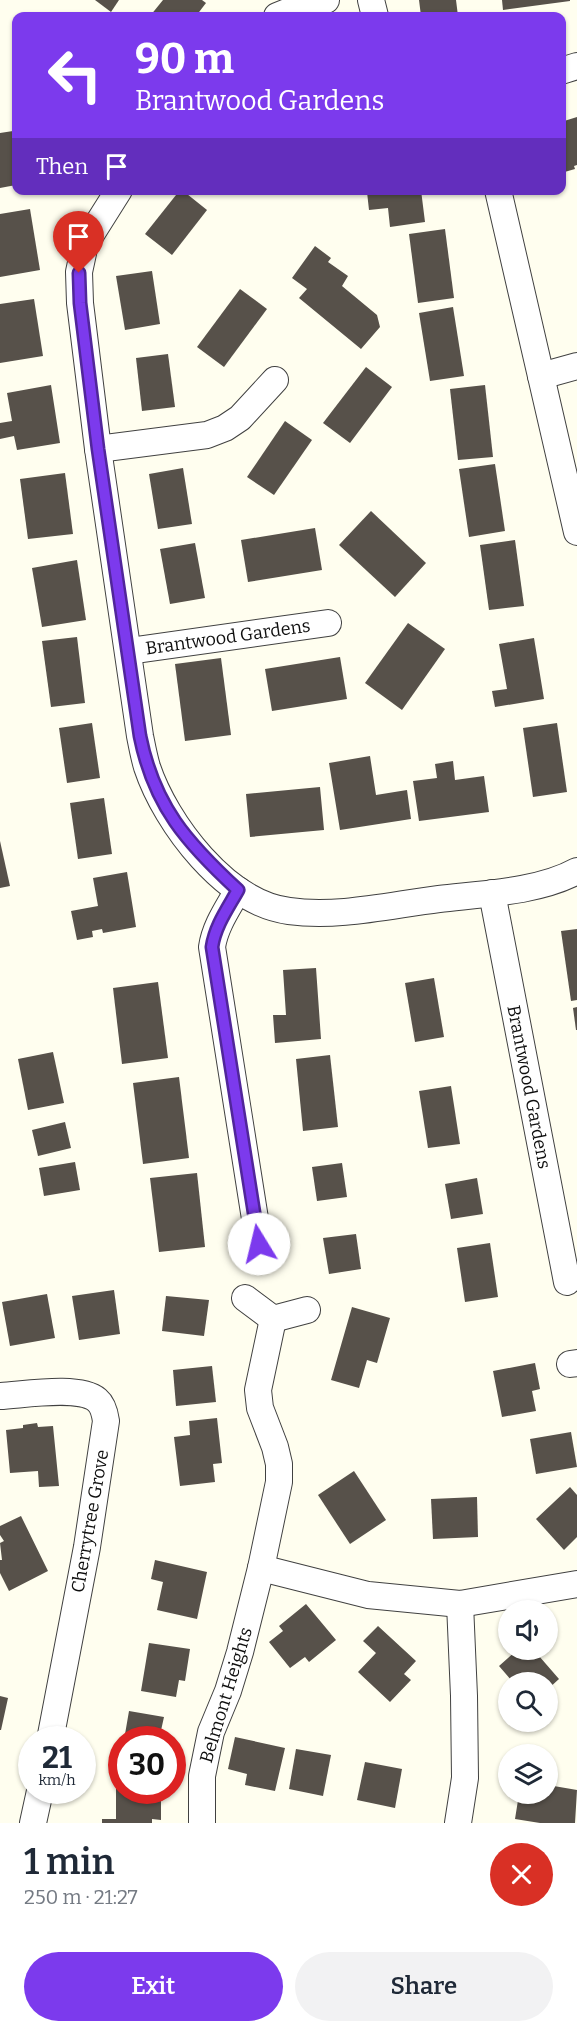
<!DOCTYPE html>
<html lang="en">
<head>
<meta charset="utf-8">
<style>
	:root { --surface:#fff; --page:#f2f2f3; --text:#1f2937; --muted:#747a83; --accent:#7c3aed }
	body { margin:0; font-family:Bitter,serif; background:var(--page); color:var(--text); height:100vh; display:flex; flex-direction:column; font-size:22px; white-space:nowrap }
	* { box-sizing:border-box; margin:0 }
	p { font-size:20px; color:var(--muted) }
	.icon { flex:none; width:33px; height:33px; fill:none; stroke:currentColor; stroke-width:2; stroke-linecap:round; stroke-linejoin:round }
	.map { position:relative; height:1823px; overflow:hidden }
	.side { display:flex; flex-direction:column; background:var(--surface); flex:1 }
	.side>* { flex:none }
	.hud { position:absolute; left:12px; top:12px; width:554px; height:183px; border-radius:12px; box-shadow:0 2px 4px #0004; background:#7c3aed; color:#fff; overflow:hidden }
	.buttons { position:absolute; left:498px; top:1600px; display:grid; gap:12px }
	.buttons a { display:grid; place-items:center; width:60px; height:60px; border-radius:50%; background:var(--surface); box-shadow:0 2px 4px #0004; font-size:30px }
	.speed { position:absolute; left:18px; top:1726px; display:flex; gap:12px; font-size:30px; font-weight:700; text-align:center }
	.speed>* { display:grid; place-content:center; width:78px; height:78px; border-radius:50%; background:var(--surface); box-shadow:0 2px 4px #0004; line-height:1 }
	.speed small { font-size:15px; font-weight:400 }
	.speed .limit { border:9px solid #d22; background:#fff; color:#111 }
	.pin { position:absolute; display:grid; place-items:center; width:51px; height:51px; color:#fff; margin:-62px -26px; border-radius:50% 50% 50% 0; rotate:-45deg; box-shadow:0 0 6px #0007 }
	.pin .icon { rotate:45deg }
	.me { position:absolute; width:66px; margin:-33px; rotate:351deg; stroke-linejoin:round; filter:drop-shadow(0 0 4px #0008) }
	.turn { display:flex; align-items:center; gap:21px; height:126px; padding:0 24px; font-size:27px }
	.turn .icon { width:78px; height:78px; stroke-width:2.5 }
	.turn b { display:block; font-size:42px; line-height:51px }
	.then { display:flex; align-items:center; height:57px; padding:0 24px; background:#0003; gap:12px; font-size:22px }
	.round { display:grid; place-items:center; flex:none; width:63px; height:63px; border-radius:32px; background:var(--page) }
	.headline { display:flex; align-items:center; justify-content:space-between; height:102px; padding:0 24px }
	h1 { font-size:36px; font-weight:600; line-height:45px }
	.primary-button { display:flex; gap:12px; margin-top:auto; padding:12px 24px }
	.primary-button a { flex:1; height:69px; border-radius:36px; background:var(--accent); color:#fff; font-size:24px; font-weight:600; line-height:69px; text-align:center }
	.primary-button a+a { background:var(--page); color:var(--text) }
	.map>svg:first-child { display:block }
</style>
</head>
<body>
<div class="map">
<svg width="577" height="1823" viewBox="0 0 577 1823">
	<rect width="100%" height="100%" fill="#fffeef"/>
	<!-- building -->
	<g fill="#57514a">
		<polygon points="95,0 119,0 111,12"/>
		<polygon points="163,0 202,0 206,3 196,16 150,16"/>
		<polygon points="419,0 456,0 458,16 421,16"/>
		<polygon points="502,0 570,0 570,1 503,10"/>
		<polygon points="577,117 577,165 574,166 575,169 561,173 561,122"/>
		<polygon points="13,131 16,153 16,185 0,188 0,133"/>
		<polygon points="180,190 182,190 207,210 172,255 145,234"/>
		<polygon points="379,190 421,190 425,222 390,227 388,208 369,210 367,192"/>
		<polygon points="30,209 40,270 0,277 0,214"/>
		<polygon points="445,229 454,298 418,303 409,234"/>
		<polygon points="315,246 331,258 328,262 348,276 342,286 377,315 380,327 361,349 299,298 307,289 292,278"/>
		<polygon points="152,271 160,324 125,330 116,276"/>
		<polygon points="240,289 267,309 224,367 197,347"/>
		<polygon points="34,299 43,356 0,363 0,304"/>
		<polygon points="453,307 464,376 430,381 419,313"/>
		<polygon points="168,354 175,407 142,411 136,358"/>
		<polygon points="366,367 392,387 350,443 323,423"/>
		<polygon points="51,385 60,443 17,450 14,436 0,439 0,423 12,421 7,393"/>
		<polygon points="485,385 493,457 458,460 450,389"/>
		<polygon points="285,421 312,440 274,495 247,477"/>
		<polygon points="495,464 505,531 469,537 459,469"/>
		<polygon points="183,468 192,524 158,529 149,474"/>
		<polygon points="65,473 73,534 28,539 20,479"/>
		<polygon points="371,511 426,563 395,597 339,545"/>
		<polygon points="315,528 322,570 248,582 241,540"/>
		<polygon points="515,540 524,606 489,610 480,545"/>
		<polygon points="195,543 205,598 170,604 160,549"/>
		<polygon points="77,560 86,620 42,627 32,568"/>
		<polygon points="408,623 445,649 402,710 365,683"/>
		<polygon points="77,637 85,703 51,707 42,641"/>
		<polygon points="534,638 544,699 495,707 492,691 507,689 499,644"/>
		<polygon points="340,657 347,699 272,711 265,669"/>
		<polygon points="221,658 231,735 185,741 175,664"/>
		<polygon points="92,723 100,778 67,783 59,728"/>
		<polygon points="557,723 567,792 533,797 523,728"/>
		<polygon points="370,756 376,795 407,790 411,819 340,830 329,763"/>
		<polygon points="453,761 455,780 484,776 489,812 419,821 413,781 437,778 435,764"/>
		<polygon points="320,787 324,830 250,837 246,794"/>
		<polygon points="104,798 112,854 78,859 70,803"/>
		<polygon points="0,841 10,886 0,888"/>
		<polygon points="127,872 136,927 103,933 102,929 92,931 93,937 77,940 71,911 98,906 93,878"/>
		<polygon points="577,929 577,1000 571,1001 561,931"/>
		<polygon points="316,968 321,1039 275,1043 273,1015 286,1015 283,970"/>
		<polygon points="434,978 444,1037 415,1042 405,983"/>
		<polygon points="158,982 168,1058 122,1064 113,988"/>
		<polygon points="577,1007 577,1030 576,1030 573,1008"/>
		<polygon points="53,1052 64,1103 28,1110 18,1059"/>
		<polygon points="330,1055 338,1127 303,1131 296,1059"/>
		<polygon points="179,1077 189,1158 143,1164 133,1083"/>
		<polygon points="451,1086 460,1144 428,1148 419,1091"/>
		<polygon points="65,1122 71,1148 38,1156 32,1130"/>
		<polygon points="75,1162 80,1190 44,1196 39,1168"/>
		<polygon points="342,1163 347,1197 317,1201 312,1167"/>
		<polygon points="197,1173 205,1247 159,1252 150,1178"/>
		<polygon points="477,1178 483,1214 451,1219 445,1184"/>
		<polygon points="356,1234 361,1269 329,1274 323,1238"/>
		<polygon points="490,1243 498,1297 465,1302 457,1248"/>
		<polygon points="114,1290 120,1334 79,1340 72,1296"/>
		<polygon points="47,1294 55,1338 10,1346 2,1302"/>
		<polygon points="166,1296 209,1300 204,1336 162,1331"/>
		<polygon points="352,1307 390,1318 377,1363 367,1360 359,1388 331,1380"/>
		<polygon points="535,1363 540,1389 532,1391 536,1411 502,1417 493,1371"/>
		<polygon points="212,1366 216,1402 176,1406 173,1370"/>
		<polygon points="217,1418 222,1463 213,1464 215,1482 180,1486 174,1437 190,1435 189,1421"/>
		<polygon points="37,1423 38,1427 53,1426 59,1486 39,1487 38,1471 10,1473 6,1430 23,1428 23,1425"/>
		<polygon points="571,1432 577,1467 536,1474 530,1439"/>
		<polygon points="354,1471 386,1520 350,1544 318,1495"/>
		<polygon points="570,1487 577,1495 577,1537 564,1550 536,1519"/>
		<polygon points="477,1497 478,1537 433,1539 431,1499"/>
		<polygon points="21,1516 48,1571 9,1591 0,1573 0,1560 2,1560 0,1543 4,1541 0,1535 0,1526"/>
		<polygon points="155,1560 207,1572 197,1619 157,1610 163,1582 151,1579"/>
		<polygon points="306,1604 336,1640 309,1662 305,1657 290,1668 269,1642 283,1631 279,1626"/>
		<polygon points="378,1626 416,1661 404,1674 411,1680 390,1702 358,1672 376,1653 363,1641"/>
		<polygon points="149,1643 190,1649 185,1681 179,1680 176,1697 141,1691"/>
		<polygon points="517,1650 546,1650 539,1656 559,1679 548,1689 548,1683 509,1683 512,1681 499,1666"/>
		<polygon points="0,1696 8,1698 1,1730 0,1730"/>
		<polygon points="129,1711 164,1717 160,1735 169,1736 168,1740 124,1740"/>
		<polygon points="235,1737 285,1748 275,1791 245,1785 247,1774 228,1769"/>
		<polygon points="296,1749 331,1755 323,1796 289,1789"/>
		<polygon points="365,1762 402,1769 395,1808 357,1800"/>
		<polygon points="548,1785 577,1790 575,1823 540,1823 515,1819 519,1794 548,1794"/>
		<polygon points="116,1786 122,1787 122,1791 161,1791 161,1820 152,1819 152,1823 102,1823 102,1819 116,1819"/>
	</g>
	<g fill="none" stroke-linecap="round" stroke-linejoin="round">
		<defs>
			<g id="minor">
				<polyline points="371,0 375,16"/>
				<polyline points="277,16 302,6 326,0"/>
				<polyline points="561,71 577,66"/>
				<path d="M 119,190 L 85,244 L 79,272 L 80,303 L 98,449 L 140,736 C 142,746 144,757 147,767 C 166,824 226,903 289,911 C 338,918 390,905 439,899 C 482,894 539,892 577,871"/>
				<polyline points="498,190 577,532"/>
				<polyline points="541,376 577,366"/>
				<polyline points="98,449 207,435 225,428 240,418 275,380"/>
				<polyline points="129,651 328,623"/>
				<path d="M 238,890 C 228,908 215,926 212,947 L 259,1244"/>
				<polyline points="492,893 567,1282"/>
				<polyline points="245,1298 273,1319 307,1310"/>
				<polyline points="570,1364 577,1363"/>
				<path d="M 0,1396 C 23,1395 79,1385 97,1400 C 103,1405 105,1414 106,1421 L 87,1547 L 50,1740"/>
				<polyline points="261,1568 368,1595 460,1604 577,1584"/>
				<polyline points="33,1823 40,1791"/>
				<polyline points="202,1823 202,1776 211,1732 228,1691 240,1652 261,1568 279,1482 279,1464 275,1447 260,1408 258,1390 273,1319"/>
				<polyline points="458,1823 465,1778 464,1696 460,1604"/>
			</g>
		</defs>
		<!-- minor casing -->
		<use href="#minor" stroke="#414141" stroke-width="28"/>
		<!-- minor -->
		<use href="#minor" stroke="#fff" stroke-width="26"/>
	</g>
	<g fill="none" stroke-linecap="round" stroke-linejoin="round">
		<defs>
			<path id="route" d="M 79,273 L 80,303 L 98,449 L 140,736 C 154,806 187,843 238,890 C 228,908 215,926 212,947 L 259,1244"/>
		</defs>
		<!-- route casing -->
		<use href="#route" stroke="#51269a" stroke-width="15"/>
		<!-- route -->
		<use href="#route" stroke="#7c3aed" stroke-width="10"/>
	</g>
	<g text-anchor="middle" stroke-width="6" stroke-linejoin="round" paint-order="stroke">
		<!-- street labels -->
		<g font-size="18" fill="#0e0e0e" stroke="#fff">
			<text transform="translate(228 637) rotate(-8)" y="6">Brantwood Gardens</text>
			<text transform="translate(529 1087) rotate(79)" y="6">Brantwood Gardens</text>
			<text transform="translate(90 1521) rotate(-80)" y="6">Cherrytree Grove</text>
			<text transform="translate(226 1695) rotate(-73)" y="6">Belmont Heights</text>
		</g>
	</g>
</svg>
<div class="buttons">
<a><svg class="icon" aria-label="sound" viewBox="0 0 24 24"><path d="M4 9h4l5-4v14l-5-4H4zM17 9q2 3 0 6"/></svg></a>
<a><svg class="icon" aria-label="search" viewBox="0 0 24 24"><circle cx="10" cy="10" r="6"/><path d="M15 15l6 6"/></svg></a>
<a><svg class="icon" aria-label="layers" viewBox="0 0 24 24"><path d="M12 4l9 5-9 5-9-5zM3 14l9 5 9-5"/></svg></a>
</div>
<div class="speed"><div>21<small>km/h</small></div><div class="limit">30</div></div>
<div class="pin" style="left:79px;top:273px;background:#d93025"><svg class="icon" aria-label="arrive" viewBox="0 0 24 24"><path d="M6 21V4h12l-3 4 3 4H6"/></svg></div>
<svg class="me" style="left:259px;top:1244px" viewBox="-20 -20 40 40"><circle r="19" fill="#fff"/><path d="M0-13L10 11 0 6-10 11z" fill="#7c3aed"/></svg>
<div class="hud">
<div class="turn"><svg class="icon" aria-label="left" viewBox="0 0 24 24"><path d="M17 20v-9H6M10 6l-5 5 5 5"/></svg><div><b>90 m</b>Brantwood Gardens</div></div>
<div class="then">Then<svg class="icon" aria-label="arrive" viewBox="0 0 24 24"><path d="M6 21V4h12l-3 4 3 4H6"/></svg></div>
</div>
</div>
<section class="side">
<div class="headline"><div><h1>1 min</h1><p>250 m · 21:27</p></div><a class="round" style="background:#d93025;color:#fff"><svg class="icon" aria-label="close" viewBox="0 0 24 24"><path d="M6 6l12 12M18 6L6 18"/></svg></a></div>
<div class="primary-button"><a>Exit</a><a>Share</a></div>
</section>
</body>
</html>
